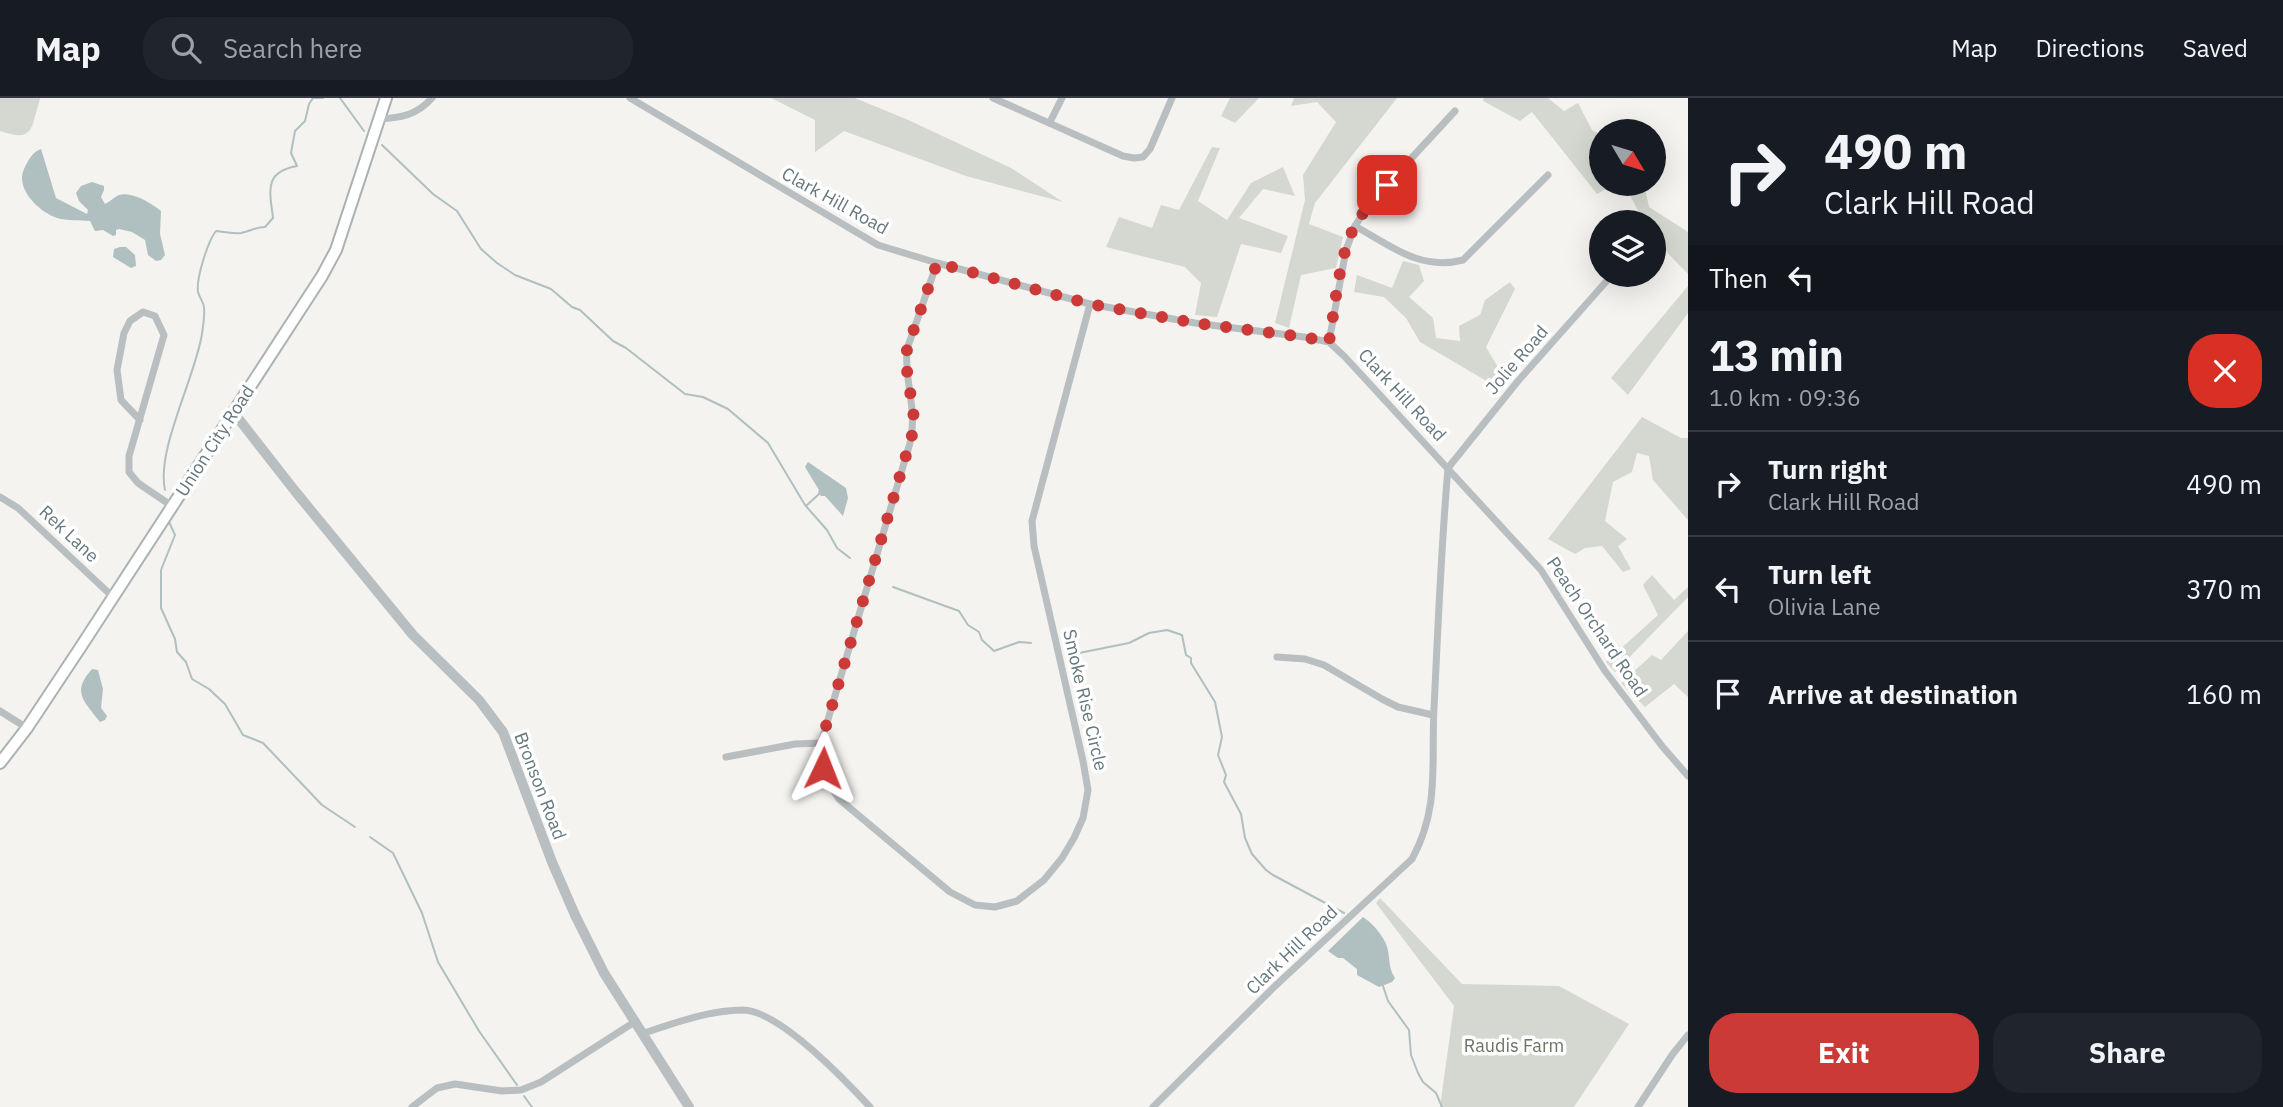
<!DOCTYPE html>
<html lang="en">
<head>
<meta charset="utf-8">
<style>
	:root { --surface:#171b24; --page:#20242c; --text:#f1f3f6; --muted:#9ea1a6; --line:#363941; --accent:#cc3a38 }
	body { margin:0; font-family:"IBM Plex Sans",sans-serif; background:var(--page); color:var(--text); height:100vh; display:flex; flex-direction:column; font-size:26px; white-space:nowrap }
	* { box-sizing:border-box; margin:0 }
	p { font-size:23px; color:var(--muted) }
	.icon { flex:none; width:38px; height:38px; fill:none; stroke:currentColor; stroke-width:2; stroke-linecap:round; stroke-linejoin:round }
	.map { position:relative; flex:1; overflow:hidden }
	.side { display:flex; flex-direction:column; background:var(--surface); width:595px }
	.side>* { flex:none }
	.guide { background:#171b24; color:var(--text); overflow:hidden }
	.needle { width:46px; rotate:128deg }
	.fabs { position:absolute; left:1589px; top:21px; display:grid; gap:14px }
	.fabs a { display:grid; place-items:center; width:77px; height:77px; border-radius:50%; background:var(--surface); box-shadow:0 7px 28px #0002; font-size:35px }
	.pin { position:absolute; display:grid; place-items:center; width:60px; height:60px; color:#fff; margin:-30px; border-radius:14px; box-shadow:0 4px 10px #0006 }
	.me { position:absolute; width:77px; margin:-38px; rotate:2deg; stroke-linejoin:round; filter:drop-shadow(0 0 5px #0008) }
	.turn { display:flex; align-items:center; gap:24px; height:147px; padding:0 21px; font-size:32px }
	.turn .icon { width:91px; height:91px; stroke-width:2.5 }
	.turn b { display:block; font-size:49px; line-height:60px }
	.then { display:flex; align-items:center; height:66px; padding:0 21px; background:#0003; gap:14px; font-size:26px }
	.round { display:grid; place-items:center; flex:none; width:74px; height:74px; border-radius:28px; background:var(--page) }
	.overview { display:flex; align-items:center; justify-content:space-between; height:119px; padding:0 21px }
	h1 { font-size:42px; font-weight:700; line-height:52px }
	.cta { display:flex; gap:14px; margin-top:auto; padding:14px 21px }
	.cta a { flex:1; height:80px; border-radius:28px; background:var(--accent); color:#fff; font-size:28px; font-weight:700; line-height:80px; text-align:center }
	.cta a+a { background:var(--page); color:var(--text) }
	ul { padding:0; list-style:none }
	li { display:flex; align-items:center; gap:21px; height:105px; padding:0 21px; border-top:2px solid var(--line) }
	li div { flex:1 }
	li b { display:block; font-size:26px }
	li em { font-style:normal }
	header { display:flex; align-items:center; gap:42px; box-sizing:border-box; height:98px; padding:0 35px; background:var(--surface); border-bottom:2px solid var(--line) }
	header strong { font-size:33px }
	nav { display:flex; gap:38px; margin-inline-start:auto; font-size:24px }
	.search { width:490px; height:63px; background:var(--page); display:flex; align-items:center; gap:18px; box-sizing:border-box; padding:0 24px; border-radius:28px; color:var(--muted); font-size:26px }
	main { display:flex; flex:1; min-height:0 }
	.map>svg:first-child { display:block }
</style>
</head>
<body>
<header>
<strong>Map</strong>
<div class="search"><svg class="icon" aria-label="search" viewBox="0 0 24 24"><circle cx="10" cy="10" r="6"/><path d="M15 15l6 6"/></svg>Search here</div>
<nav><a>Map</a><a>Directions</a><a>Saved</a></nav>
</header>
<main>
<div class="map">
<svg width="1688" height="1009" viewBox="0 0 1688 1009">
	<rect width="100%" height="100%" fill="#f4f3f0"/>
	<!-- green -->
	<g fill="#d4d8d0">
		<path d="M 0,0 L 40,0 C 39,6 37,11 35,18 C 30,42 20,39 0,33 Z"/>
		<polygon points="771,0 855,0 906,21 1011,70 1063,104 966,78 844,33 815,54 815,22"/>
		<polygon points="1230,0 1259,0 1235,25 1221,18"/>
		<polygon points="1294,0 1397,0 1315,105 1309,126 1343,139 1336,170 1301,177 1289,230 1275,225 1305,102 1303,77 1336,24 1317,4 1291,8"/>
		<polygon points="1484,0 1548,0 1564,13 1578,5 1592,32 1601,37 1601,86 1615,86 1597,96 1532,14 1520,23 1483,3"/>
		<polygon points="1212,49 1220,50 1198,103 1227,122 1251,85 1283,69 1295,98 1263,91 1239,120 1288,138 1281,155 1241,146 1217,219 1195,217 1201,185 1185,169 1106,149 1119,119 1152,130 1161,107 1179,112"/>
		<polygon points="1624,86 1644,86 1649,109 1688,134 1688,176 1654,141 1654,124 1644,124"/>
		<polygon points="1403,163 1419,167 1424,183 1409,199 1433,220 1436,240 1460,243 1459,228 1480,217 1485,202 1510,184 1515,191 1486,249 1506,283 1495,288 1420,244 1406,220 1384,199 1354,194 1357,177 1392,190"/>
		<polygon points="1688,188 1688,215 1628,297 1611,280"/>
		<polygon points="1642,319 1681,340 1688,340 1688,422 1653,382 1649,358 1637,355 1632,374 1613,384 1605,423 1627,441 1618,448 1631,471 1623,474 1602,448 1585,450 1575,456 1548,441"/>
		<polygon points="1652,477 1674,502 1688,489 1688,499 1615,574 1606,564 1658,517 1643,487"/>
		<polygon points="1688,533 1688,599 1674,586 1645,609 1621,585 1652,557 1661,562"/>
		<polygon points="1380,800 1462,886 1559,888 1629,926 1574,1009 1440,1009 1454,908 1376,805"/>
	</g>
	<!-- water -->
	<g fill="#b0bfbf">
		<path d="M 41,51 L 56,100 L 87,116 L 88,112 L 79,103 L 76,95 L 81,88 L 92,84 L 104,88 L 104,92 L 101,99 L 105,106 C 110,104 114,99 119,97 C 132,93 151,105 161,113 L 160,136 L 165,157 L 161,162 L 156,163 L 148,157 L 145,142 L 132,134 L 119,131 L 116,132 L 116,137 L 113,138 L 103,132 L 95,133 L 90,123 C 80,122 67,123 57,120 C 39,114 15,91 24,71 C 28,63 32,54 41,51 Z"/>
		<polygon points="120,149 126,149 135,157 136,168 131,170 113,159 114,151"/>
		<polygon points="808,364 846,390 848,400 843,418 825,398 821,398 818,394 819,392 805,369"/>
		<path d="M 92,571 L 98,572 L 103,591 L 101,610 L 107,618 L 105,622 L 100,624 C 84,603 71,594 92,571 Z"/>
		<path d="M 1363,819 C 1372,825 1382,836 1386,846 C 1391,857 1387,869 1395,880 L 1392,884 L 1379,889 L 1357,877 L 1357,871 L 1343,860 L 1338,860 L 1328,853 Z"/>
	</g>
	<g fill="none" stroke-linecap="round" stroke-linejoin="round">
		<!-- stream -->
		<g stroke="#b0bfbf" stroke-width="2">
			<polyline points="340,0 364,33"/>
			<polyline points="382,47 433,96 457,113 481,151 497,165 515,177 551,191 572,209 580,212 613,243 626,250 685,296 703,299 728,311 768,345 805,407 827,432 837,450 850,460"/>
			<path d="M 165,392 C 156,352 195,280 202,236 C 203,228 205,217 204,209 C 203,203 199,199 198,194 C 196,180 208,143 216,133 C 224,134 232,136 241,135 C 250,133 256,129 265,129 L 273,120 C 270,94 263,74 297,68 L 291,55 L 295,33 L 305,23 L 309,6 L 313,0 L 323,0"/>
			<polyline points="807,407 819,396"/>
			<polyline points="169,424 175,437 161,472 161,510 175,541 177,554 186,564 192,581 209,591 225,606 243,637 263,645 322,707 355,729"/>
			<polyline points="893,489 959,513 968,527 979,534 982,542 994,553 1019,544 1031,545"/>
			<polyline points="1074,556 1129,545 1149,535 1167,532 1182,537 1186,557 1191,560 1191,565 1215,604 1222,639 1218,657 1226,677 1224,684 1241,716 1245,740 1252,756 1266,772 1273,777 1344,815"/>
			<polyline points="370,739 393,755 422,815 438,864 479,933 517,987"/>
			<polyline points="1383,888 1388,903 1409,932 1411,957 1418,975 1423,984 1436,995 1442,1009"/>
			<polyline points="524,998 532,1009"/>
		</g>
		<defs>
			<polyline id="secondary" points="0,665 27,630 82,547 322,178 336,152 386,0"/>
		</defs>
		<!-- secondary casing -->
		<use href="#secondary" stroke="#abb2b4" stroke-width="14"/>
		<!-- minor -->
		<g stroke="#b9bec0" stroke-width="7">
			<polyline points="630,0 878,147 937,165 1090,206 1195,225 1304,239 1329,244 1345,259 1541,472 1605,573 1662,648 1688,678"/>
			<polyline points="993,0 1123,58 1134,60 1143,59 1150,51 1172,0"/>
			<path d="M 379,21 C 401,20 417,17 432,0"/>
			<polyline points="1050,24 1062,0"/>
			<path d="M 1355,128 C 1391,148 1420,173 1463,162 L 1548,77"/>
			<path d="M 937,165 L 907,251 C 904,284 918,312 910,345 L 821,645 C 823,669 825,681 839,701 L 950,794 L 975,807 L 995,809 L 1017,803 L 1044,782 L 1062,760 L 1074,740 L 1083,720 L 1088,692 L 1083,663 L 1034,448 L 1032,423 L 1090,206"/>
			<polyline points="1329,244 1346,152 1355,128 1370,105 1455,13"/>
			<polyline points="140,322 121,302 117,272 124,235 130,223 143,214 155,218 164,237 129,358 129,374 138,385 172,408"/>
			<polyline points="1448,370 1518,283 1612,177"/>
			<polyline points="0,399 18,410 113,499"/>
			<polyline points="1277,559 1305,561 1324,567 1382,601 1398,609 1433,617"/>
			<polyline points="0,613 27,630"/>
			<polyline points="726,659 795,646 821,645"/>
			<path d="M 644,935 C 675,925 710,912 743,912 C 780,913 845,982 870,1009"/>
			<polyline points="412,1009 437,990 455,986 502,993 521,992 541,984 636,923"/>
			<path d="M 1153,1009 L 1272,891 L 1412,761 C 1440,710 1431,666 1434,610 C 1438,530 1441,450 1448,370"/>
			<polyline points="1638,1009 1672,957 1688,937"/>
		</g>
		<!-- tertiary -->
		<polyline stroke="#b9bec0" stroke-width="10" points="234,315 295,393 413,537 479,602 503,634 552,764 575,817 604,875 689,1009"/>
		<!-- secondary -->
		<use href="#secondary" stroke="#fff" stroke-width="10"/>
	</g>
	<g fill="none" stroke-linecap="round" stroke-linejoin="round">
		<!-- route -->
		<path stroke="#cc3a38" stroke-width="12" stroke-dasharray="0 21.6" d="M 823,670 L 821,645 L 915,327 L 906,266 L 907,251 L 937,165 L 1090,206 L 1195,225 L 1304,239 L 1329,244 C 1335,210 1339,155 1356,126 C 1365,111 1376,99 1387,87"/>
	</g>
	<g text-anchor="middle" stroke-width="7" stroke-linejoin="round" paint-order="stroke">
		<!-- street labels -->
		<g font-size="18" fill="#66787d" stroke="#fff">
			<text transform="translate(835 103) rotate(29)" y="6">Clark Hill Road</text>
			<text transform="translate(1517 262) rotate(-49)" y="6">Jolie Road</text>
			<text transform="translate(1402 297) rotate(47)" y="6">Clark Hill Road</text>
			<text transform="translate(215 343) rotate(-57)" y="6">Union City Road</text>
			<text transform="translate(69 436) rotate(43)" y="6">Rek Lane</text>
			<text transform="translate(1597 529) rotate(56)" y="6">Peach Orchard Road</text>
			<text transform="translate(1085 602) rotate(77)" y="6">Smoke Rise Circle</text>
			<text transform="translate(540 688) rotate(69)" y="6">Bronson Road</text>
			<text transform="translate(1292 852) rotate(-44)" y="6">Clark Hill Road</text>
		</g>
		<!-- park labels -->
		<g font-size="18" fill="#6b7564" stroke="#fff">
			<text x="1514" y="954">Raudis Farm</text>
		</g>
	</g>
</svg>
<div class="fabs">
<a><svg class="needle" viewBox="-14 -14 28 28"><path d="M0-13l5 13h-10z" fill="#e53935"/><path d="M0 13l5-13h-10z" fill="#9ea1a6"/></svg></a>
<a><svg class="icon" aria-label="layers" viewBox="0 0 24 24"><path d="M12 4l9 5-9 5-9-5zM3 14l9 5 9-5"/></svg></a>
</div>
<div class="pin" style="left:1387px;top:87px;background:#d93025"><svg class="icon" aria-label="arrive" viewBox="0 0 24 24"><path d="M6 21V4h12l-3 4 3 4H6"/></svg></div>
<svg class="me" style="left:823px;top:670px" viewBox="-20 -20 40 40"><path d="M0-17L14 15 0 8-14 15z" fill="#cc3a38" stroke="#fff" stroke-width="4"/></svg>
</div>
<section class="side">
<div class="guide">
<div class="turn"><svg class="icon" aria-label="right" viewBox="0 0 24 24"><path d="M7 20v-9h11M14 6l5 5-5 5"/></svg><div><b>490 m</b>Clark Hill Road</div></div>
<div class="then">Then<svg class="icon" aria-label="left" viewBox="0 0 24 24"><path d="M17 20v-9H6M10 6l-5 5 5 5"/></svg></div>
</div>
<div class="overview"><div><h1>13 min</h1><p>1.0 km · 09:36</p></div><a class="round" style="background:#d93025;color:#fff"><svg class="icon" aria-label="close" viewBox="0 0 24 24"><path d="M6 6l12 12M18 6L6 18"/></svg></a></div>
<ul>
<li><svg class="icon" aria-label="right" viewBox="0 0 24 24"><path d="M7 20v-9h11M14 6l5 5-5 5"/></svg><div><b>Turn right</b><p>Clark Hill Road</p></div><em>490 m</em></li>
<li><svg class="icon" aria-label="left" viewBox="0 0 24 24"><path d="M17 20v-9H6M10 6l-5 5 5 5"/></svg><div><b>Turn left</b><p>Olivia Lane</p></div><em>370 m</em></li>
<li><svg class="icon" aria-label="arrive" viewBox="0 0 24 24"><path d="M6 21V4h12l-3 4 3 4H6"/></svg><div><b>Arrive at destination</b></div><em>160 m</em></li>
</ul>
<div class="cta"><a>Exit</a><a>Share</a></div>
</section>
</main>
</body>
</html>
